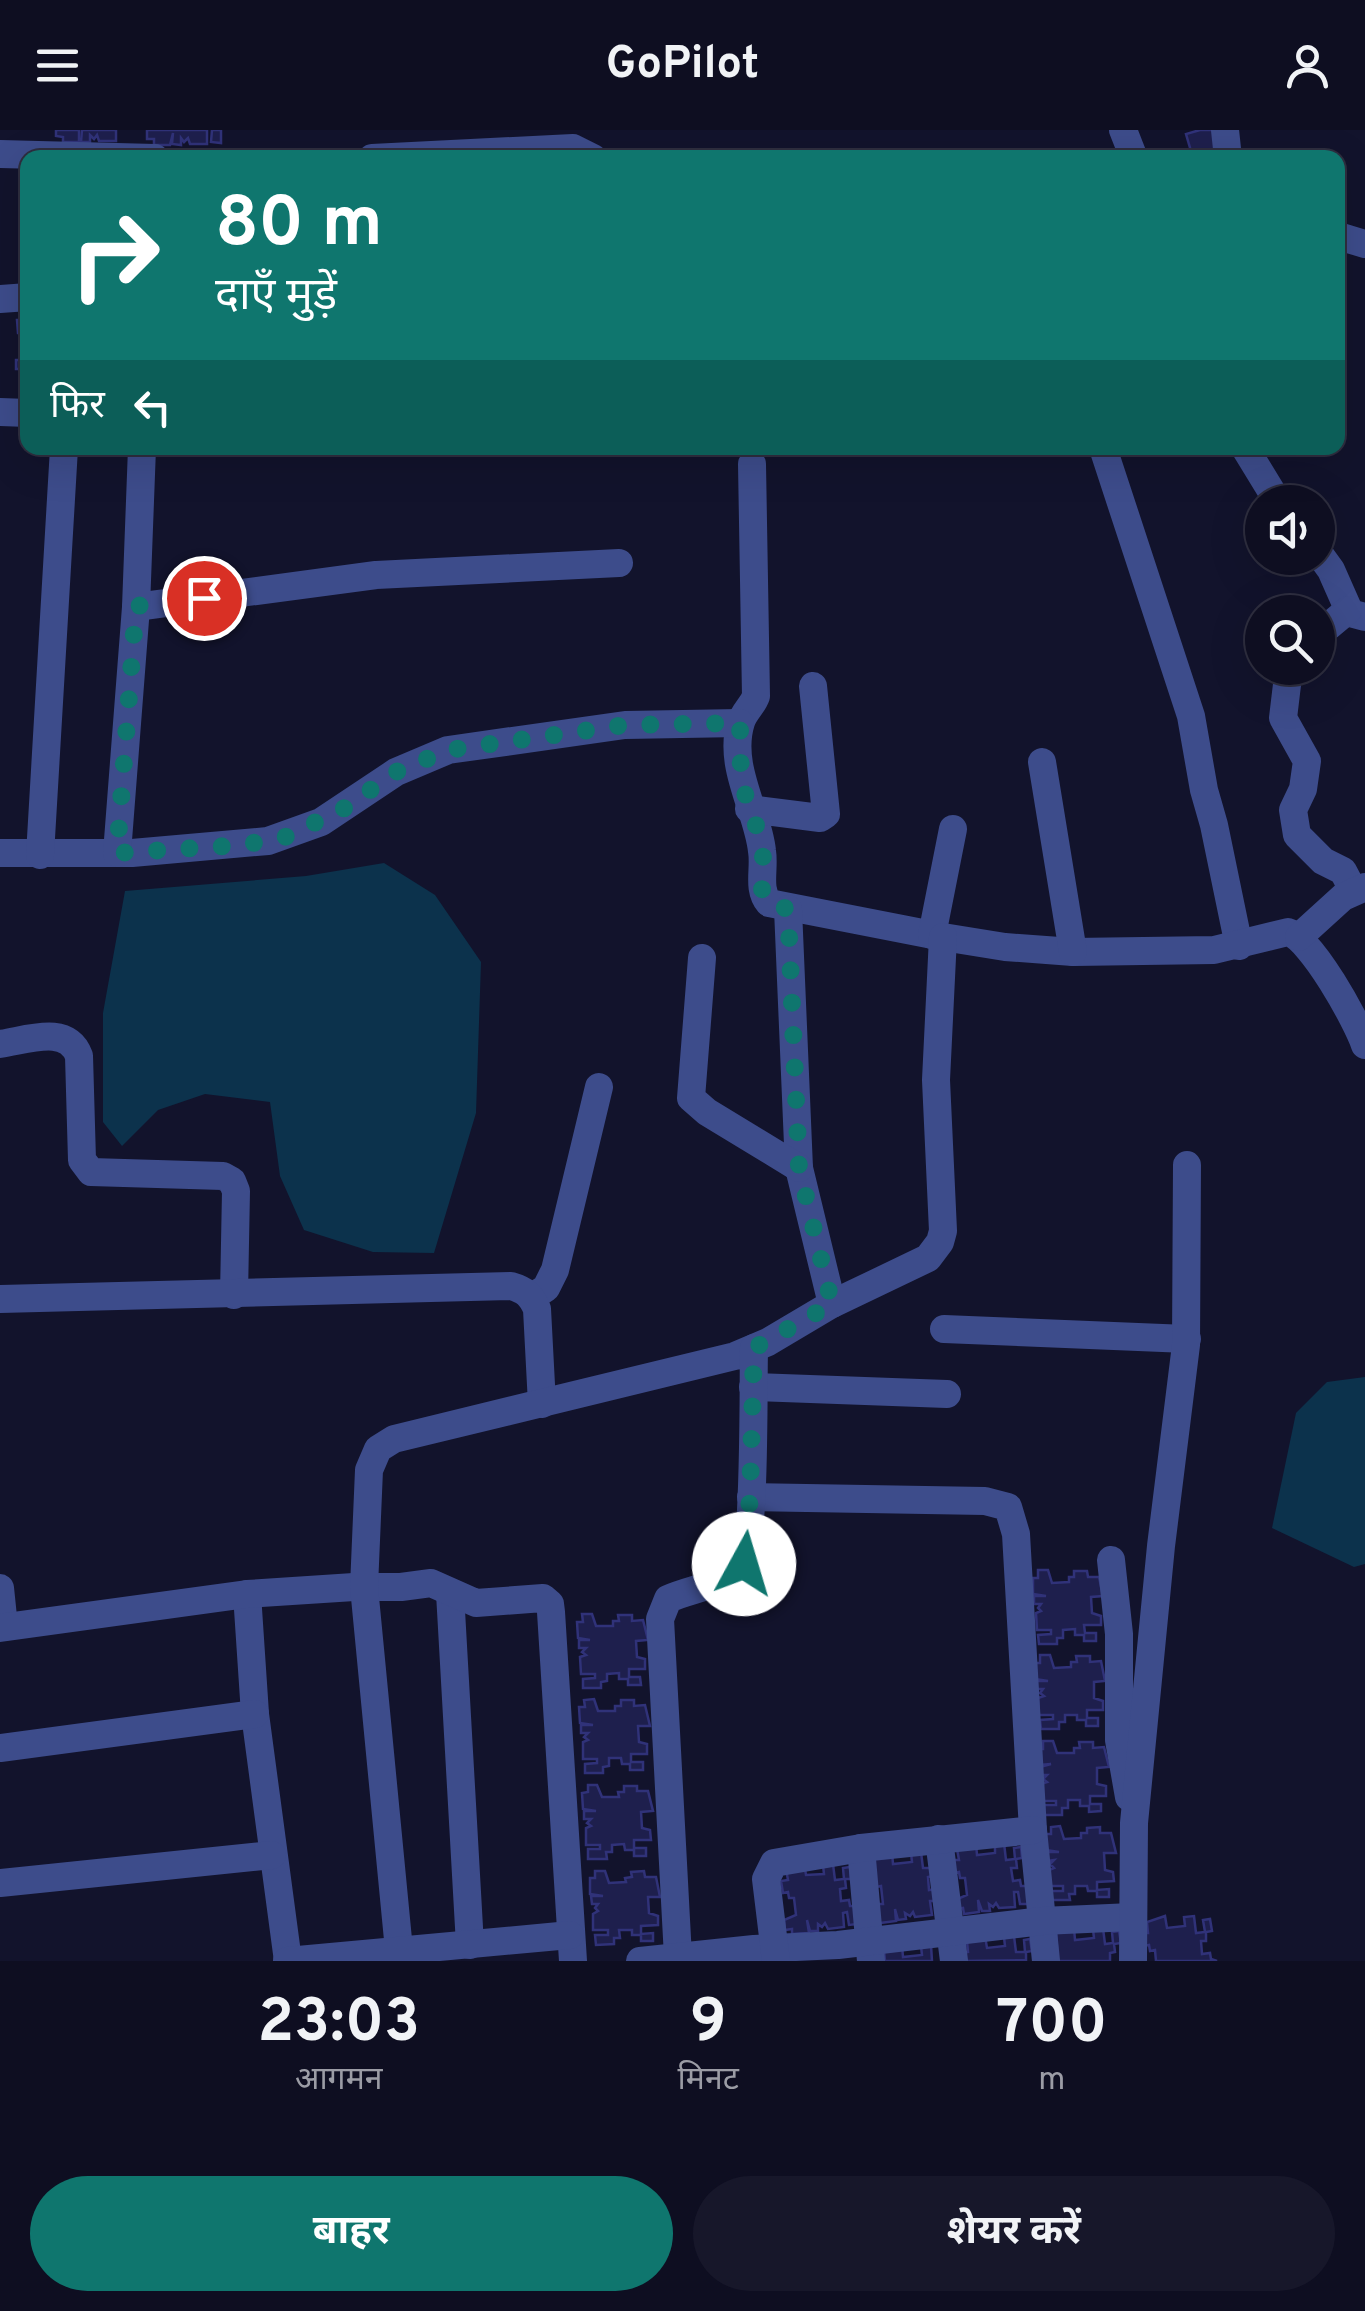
<!DOCTYPE html>
<html lang="hi">
<head>
<meta charset="utf-8">
<style>
	:root { --surface:#0e0e21; --page:#17172a; --text:#f1f3f6; --muted:#9b9ca5; --line:#2e2e3f; --accent:#0f766e }
	body { margin:0; font-family:Overpass,"Noto Sans Devanagari",sans-serif; background:var(--page); color:var(--text); height:100vh; display:flex; flex-direction:column; font-size:38px; white-space:nowrap }
	* { box-sizing:border-box; margin:0 }
	p { font-size:32px; color:var(--muted) }
	.icon { flex:none; width:55px; height:55px; fill:none; stroke:currentColor; stroke-width:2; stroke-linecap:round; stroke-linejoin:round }
	.map { position:relative; height:1831px; overflow:hidden }
	.sheet { display:flex; flex-direction:column; background:var(--surface); flex:1 }
	.sheet>* { flex:none }
	.banner { position:absolute; left:20px; top:20px; width:1325px; height:305px; border-radius:20px; box-shadow:0 10px 40px #0002,0 0 0 2px var(--line); background:#0f766e; color:#fff; overflow:hidden }
	.tools { position:absolute; left:1245px; top:355px; display:grid; gap:20px }
	.tools a { display:grid; place-items:center; width:90px; height:90px; border-radius:50%; background:var(--surface); box-shadow:0 10px 40px #0002,0 0 0 2px var(--line); font-size:50px }
	.pin { position:absolute; display:grid; place-items:center; width:85px; height:85px; color:#fff; margin:-42px; border:5px solid #fff; border-radius:50%; box-shadow:0 2px 10px #0007 }
	.me { position:absolute; width:110px; margin:-55px; rotate:6deg; stroke-linejoin:round; filter:drop-shadow(0 0 8px #0008) }
	.turn { display:flex; align-items:center; gap:35px; height:210px; padding:0 30px; font-size:45px }
	.turn .icon { width:130px; height:130px; stroke-width:2.5 }
	.turn b { display:block; font-size:70px; line-height:85px }
	.then { display:flex; align-items:center; height:95px; padding:0 30px; background:#0003; gap:20px; font-size:38px }
	.eta { display:flex; justify-content:space-evenly; align-items:center; height:170px; text-align:center }
	.eta b { font-size:60px; font-weight:700; line-height:70px }
	.button { display:flex; gap:20px; margin-top:auto; padding:20px 30px }
	.button a { flex:1; height:115px; border-radius:60px; background:var(--accent); color:#fff; font-size:40px; font-weight:700; line-height:115px; text-align:center }
	.button a+a { background:var(--page); color:var(--text) }
	header { display:flex; justify-content:space-between; align-items:center; height:130px; padding:0 30px; background:var(--surface); font-size:45px; font-weight:700 }
	.map>svg:first-child { display:block }
</style>
</head>
<body>
<header><svg class="icon" aria-label="menu" viewBox="0 0 24 24"><path d="M4 6h16M4 12h16M4 18h16"/></svg>GoPilot<svg class="icon" aria-label="person" viewBox="0 0 24 24"><circle cx="12" cy="8" r="4"/><path d="M4 21q1-7 8-7t8 7"/></svg></header>
<div class="map">
<svg width="1365" height="1831" viewBox="0 0 1365 1831">
	<rect width="100%" height="100%" fill="#12132c"/>
	<!-- water -->
	<g fill="#0c324c">
		<polygon points="384,733 435,765 481,832 476,983 434,1123 373,1122 304,1100 280,1046 270,972 205,964 158,980 122,1016 103,992 103,883 125,761 306,746"/>
		<polygon points="1365,1247 1365,1434 1354,1437 1272,1398 1296,1283 1327,1252"/>
	</g>
	<!-- building -->
	<g fill="#1e1f4d" stroke="#303279" stroke-width="2.5">
		<polygon points="56,0 79,0 79,12 63,12 63,7 56,6"/>
		<polygon points="82,0 116,0 116,11 99,11 97,5 94,9 90,5 90,12 81,12"/>
		<polygon points="147,0 207,0 207,14 190,14 188,8 184,12 181,8 181,15 172,14 173,3 170,15 154,15 154,9 147,9"/>
		<polygon points="212,0 221,0 221,13 211,12"/>
		<polygon points="1200,0 1213,0 1222,28 1193,28 1186,4"/>
		<polygon points="23,179 28,179 28,208 24,208 23,203 18,203 17,190 24,190"/>
		<polygon points="22,226 28,226 28,245 24,245 24,239 16,239 16,230 22,230"/>
		<polygon points="1038,1440 1048,1440 1052,1453 1069,1452 1069,1447 1074,1447 1074,1441 1087,1441 1088,1447 1099,1447 1103,1466 1091,1467 1092,1483 1101,1486 1101,1495 1084,1495 1085,1503 1096,1503 1096,1511 1084,1511 1084,1505 1075,1505 1075,1499 1063,1500 1063,1508 1057,1508 1057,1514 1039,1514 1038,1505 1051,1504 1051,1500 1037,1500 1036,1483 1041,1481 1038,1478 1041,1474 1034,1474 1034,1466 1046,1466 1033,1464 1033,1448 1038,1448"/>
		<polygon points="582,1484 592,1484 596,1496 613,1496 613,1491 619,1491 618,1485 632,1485 632,1491 643,1490 648,1510 636,1511 637,1527 645,1529 645,1539 629,1539 629,1547 640,1547 641,1555 628,1555 628,1549 619,1549 619,1543 607,1544 607,1551 601,1552 601,1558 583,1558 583,1549 595,1548 595,1544 581,1544 580,1527 586,1525 582,1522 586,1518 579,1518 579,1510 590,1510 578,1508 577,1492 583,1492"/>
		<polygon points="1040,1525 1050,1525 1054,1538 1071,1537 1071,1532 1077,1532 1076,1526 1090,1526 1090,1532 1101,1531 1105,1551 1094,1552 1094,1568 1103,1571 1103,1580 1087,1580 1087,1588 1098,1588 1098,1596 1086,1596 1086,1590 1077,1590 1077,1585 1065,1585 1065,1592 1059,1592 1059,1599 1041,1599 1040,1590 1053,1589 1053,1585 1039,1585 1038,1568 1044,1566 1040,1563 1043,1559 1037,1559 1036,1551 1048,1551 1035,1549 1035,1533 1040,1533"/>
		<polygon points="594,1569 598,1581 615,1581 615,1576 621,1576 621,1570 634,1570 634,1576 645,1575 650,1596 638,1596 639,1612 647,1614 647,1624 631,1624 631,1632 643,1632 643,1640 630,1640 630,1634 622,1634 621,1628 609,1628 609,1636 603,1637 603,1643 585,1643 585,1634 597,1633 597,1629 583,1629 583,1612 588,1610 584,1607 588,1603 581,1603 581,1595 593,1595 580,1593 579,1577 585,1577 584,1570"/>
		<polygon points="1043,1611 1053,1611 1057,1623 1074,1623 1074,1618 1080,1618 1079,1612 1093,1612 1093,1618 1104,1617 1109,1637 1097,1638 1097,1654 1106,1656 1106,1666 1090,1666 1090,1674 1101,1674 1101,1681 1089,1682 1089,1676 1080,1676 1080,1670 1068,1670 1068,1678 1062,1678 1062,1685 1044,1685 1044,1675 1056,1675 1056,1671 1042,1671 1041,1654 1047,1652 1043,1649 1047,1645 1040,1645 1040,1637 1051,1634 1039,1635 1038,1619 1043,1619"/>
		<polygon points="588,1655 597,1655 602,1667 619,1667 618,1662 624,1662 624,1656 637,1656 637,1661 648,1661 653,1681 641,1682 642,1698 650,1700 651,1710 634,1710 634,1718 646,1718 646,1726 634,1726 634,1720 625,1720 624,1714 612,1715 612,1722 606,1722 607,1729 588,1729 588,1719 600,1719 600,1715 586,1715 586,1698 591,1696 587,1693 591,1689 584,1689 584,1681 596,1681 583,1679 582,1663 588,1662"/>
		<polygon points="1060,1696 1064,1709 1081,1708 1081,1703 1087,1703 1087,1698 1100,1697 1100,1703 1111,1703 1116,1723 1104,1723 1105,1740 1113,1742 1114,1751 1097,1752 1097,1760 1109,1759 1109,1767 1097,1767 1097,1761 1088,1761 1087,1756 1075,1756 1075,1764 1069,1764 1070,1770 1051,1770 1051,1761 1063,1761 1063,1756 1049,1756 1049,1740 1054,1738 1050,1734 1054,1730 1047,1731 1047,1722 1059,1722 1046,1720 1045,1704 1051,1704 1051,1697"/>
		<polygon points="976,1713 977,1725 995,1723 995,1714 1004,1713 1006,1730 1015,1729 1014,1718 1021,1717 1022,1728 1016,1729 1017,1738 1011,1738 1013,1751 1020,1750 1021,1756 1027,1756 1029,1774 1020,1774 1018,1762 1014,1762 1015,1777 999,1778 996,1773 993,1777 989,1774 990,1781 982,1781 978,1770 979,1782 964,1784 963,1778 956,1779 955,1770 967,1765 965,1748 960,1748 959,1742 954,1743 952,1730 959,1730 957,1719"/>
		<polygon points="892,1722 893,1734 912,1732 911,1723 921,1722 923,1738 931,1738 933,1746 928,1747 929,1760 937,1759 935,1771 930,1771 932,1785 915,1787 913,1782 910,1786 905,1783 906,1789 898,1790 895,1779 896,1791 880,1793 877,1774 883,1774 881,1756 876,1757 874,1727"/>
		<polygon points="804,1733 806,1745 824,1744 823,1735 833,1734 835,1750 844,1749 843,1738 850,1737 851,1749 845,1749 846,1758 840,1759 841,1771 849,1770 850,1776 856,1776 858,1794 849,1795 847,1782 843,1783 844,1797 828,1799 825,1793 822,1797 818,1794 818,1801 810,1801 807,1790 809,1803 792,1804 792,1799 785,1800 784,1790 796,1785 794,1768 789,1768 788,1762 783,1763 781,1751 788,1750 786,1739"/>
		<polygon points="595,1741 605,1741 609,1753 626,1752 625,1748 632,1747 631,1742 644,1741 645,1747 656,1747 660,1767 648,1767 649,1783 658,1786 658,1795 641,1796 641,1804 653,1803 653,1811 641,1811 641,1805 632,1805 632,1800 619,1800 620,1808 614,1808 614,1814 596,1815 595,1805 608,1805 608,1800 593,1800 593,1784 598,1781 595,1778 598,1774 592,1774 591,1766 603,1766 590,1764 590,1748 595,1748"/>
		<polygon points="1165,1786 1167,1798 1185,1796 1184,1787 1194,1786 1196,1803 1205,1802 1203,1790 1210,1789 1212,1801 1206,1802 1206,1811 1201,1811 1202,1824 1210,1823 1211,1829 1217,1831 1156,1831 1155,1820 1150,1821 1149,1815 1143,1816 1142,1803 1148,1803 1147,1792"/>
		<polygon points="1074,1798 1075,1810 1094,1808 1093,1799 1103,1798 1105,1814 1113,1813 1112,1802 1119,1801 1121,1813 1114,1814 1115,1822 1110,1823 1110,1831 1058,1831 1056,1803"/>
		<polygon points="985,1806 987,1818 1005,1816 1004,1807 1014,1806 1016,1822 1025,1822 1024,1810 1030,1809 1032,1821 1026,1822 1026,1830 963,1831 962,1823 968,1822 967,1811"/>
		<polygon points="902,1815 903,1827 922,1825 921,1816 931,1815 932,1831 885,1831 884,1820"/>
	</g>
	<g fill="none" stroke-linecap="round" stroke-linejoin="round">
		<!-- minor -->
		<g stroke="#3d4c8b" stroke-width="28">
			<polyline points="1123,0 1134,28"/>
			<polyline points="1225,0 1228,28"/>
			<polyline points="0,24 155,28"/>
			<polyline points="372,28 573,18 593,28"/>
			<polyline points="1338,106 1365,114"/>
			<polyline points="0,169 28,167"/>
			<polyline points="0,282 28,283"/>
			<polyline points="1103,318 1191,586 1204,660 1214,695 1239,816"/>
			<polyline points="1245,318 1278,372"/>
			<path d="M 752,334 L 756,566 C 753,575 744,582 741,592 C 727,636 758,681 762,721 C 765,739 757,759 769,773 L 943,807 L 1005,817 L 1073,822 L 1214,820 L 1288,802 C 1311,808 1357,891 1365,915"/>
			<polyline points="1318,422 1331,440 1350,483 1365,487"/>
			<polyline points="136,477 376,445 619,433"/>
			<polyline points="1318,505 1348,480"/>
			<polyline points="1289,538 1283,588 1307,631 1303,659 1293,680 1297,705 1323,731 1343,741 1353,760"/>
			<polyline points="1042,632 1073,822"/>
			<polyline points="749,679 820,688 826,684 813,556"/>
			<polyline points="0,723 132,723 268,711 321,692 396,642 448,620 625,595 740,593"/>
			<polyline points="117,723 136,477 142,318"/>
			<polyline points="40,725 64,318"/>
			<polyline points="788,779 799,1038 832,1174"/>
			<polyline points="932,805 953,699"/>
			<polyline points="1299,807 1343,767 1365,757"/>
			<polyline points="702,828 691,968 707,982 799,1038"/>
			<path d="M 0,914 C 28,910 67,894 79,926 L 82,1030 L 91,1042 L 223,1046 L 232,1051 L 236,1061 L 234,1165"/>
			<polyline points="532,1167 546,1158 555,1140 599,957"/>
			<path d="M 0,1169 L 511,1156 C 525,1160 531,1165 537,1179 L 542,1274"/>
			<polyline points="944,1199 1187,1209"/>
			<polyline points="753,1257 947,1264"/>
			<polyline points="751,1367 985,1371 1008,1377 1016,1404 1033,1700 1046,1831"/>
			<polyline points="1111,1430 1119,1504 1119,1610 1129,1667"/>
			<polyline points="0,1458 4,1497"/>
			<polyline points="450,1463 470,1815"/>
			<polyline points="247,1464 255,1584 288,1831"/>
			<polyline points="0,1498 247,1464 354,1457 401,1457 431,1453 476,1473 543,1468 550,1474 551,1482 573,1831"/>
			<polyline points="0,1618 255,1584"/>
			<polyline points="939,1709 954,1831"/>
			<polyline points="861,1718 871,1831"/>
			<polyline points="0,1753 272,1725"/>
			<polyline points="399,1820 364,1457 369,1340 378,1319 394,1309 735,1226 768,1212 832,1174 928,1128 940,1112 943,1101 936,950 943,807"/>
			<path d="M 678,1827 L 660,1489 L 668,1469 C 687,1460 726,1454 740,1440 C 756,1424 753,1251 754,1218"/>
			<polyline points="287,1831 570,1805"/>
			<polyline points="640,1831 754,1819 838,1815 1042,1791 1132,1787"/>
			<polyline points="776,1831 766,1749 774,1733 861,1718 1033,1700"/>
			<polyline points="1133,1831 1134,1693 1161,1416 1186,1215 1187,1035"/>
		</g>
	</g>
	<g fill="none" stroke-linecap="round" stroke-linejoin="round">
		<!-- route -->
		<polyline stroke="#0f766e" stroke-width="18" stroke-dasharray="0 32.4" points="204,468 136,476 117,723 242,715 285,707 343,679 396,642 448,620 625,595 740,593 741,652 759,704 763,727 762,762 769,773 788,779 799,1038 832,1174 754,1218 750,1367 744,1434"/>
	</g>
</svg>
<div class="tools">
<a><svg class="icon" aria-label="sound" viewBox="0 0 24 24"><path d="M4 9h4l5-4v14l-5-4H4zM17 9q2 3 0 6"/></svg></a>
<a><svg class="icon" aria-label="search" viewBox="0 0 24 24"><circle cx="10" cy="10" r="6"/><path d="M15 15l6 6"/></svg></a>
</div>
<div class="pin" style="left:204px;top:468px;background:#d93025"><svg class="icon" aria-label="arrive" viewBox="0 0 24 24"><path d="M6 21V4h12l-3 4 3 4H6"/></svg></div>
<svg class="me" style="left:744px;top:1434px" viewBox="-20 -20 40 40"><circle r="19" fill="#fff"/><path d="M0-13L10 11 0 6-10 11z" fill="#0f766e"/></svg>
<div class="banner">
<div class="turn"><svg class="icon" aria-label="right" viewBox="0 0 24 24"><path d="M7 20v-9h11M14 6l5 5-5 5"/></svg><div><b>80 m</b>दाएँ मुड़ें</div></div>
<div class="then">फिर<svg class="icon" aria-label="left" viewBox="0 0 24 24"><path d="M17 20v-9H6M10 6l-5 5 5 5"/></svg></div>
</div>
</div>
<section class="sheet">
<div class="eta">
<div><b>23:03</b><p>आगमन</p></div>
<div><b>9</b><p>मिनट</p></div>
<div><b>700</b><p>m</p></div>
</div>
<div class="button"><a>बाहर</a><a>शेयर करें</a></div>
</section>
</body>
</html>
